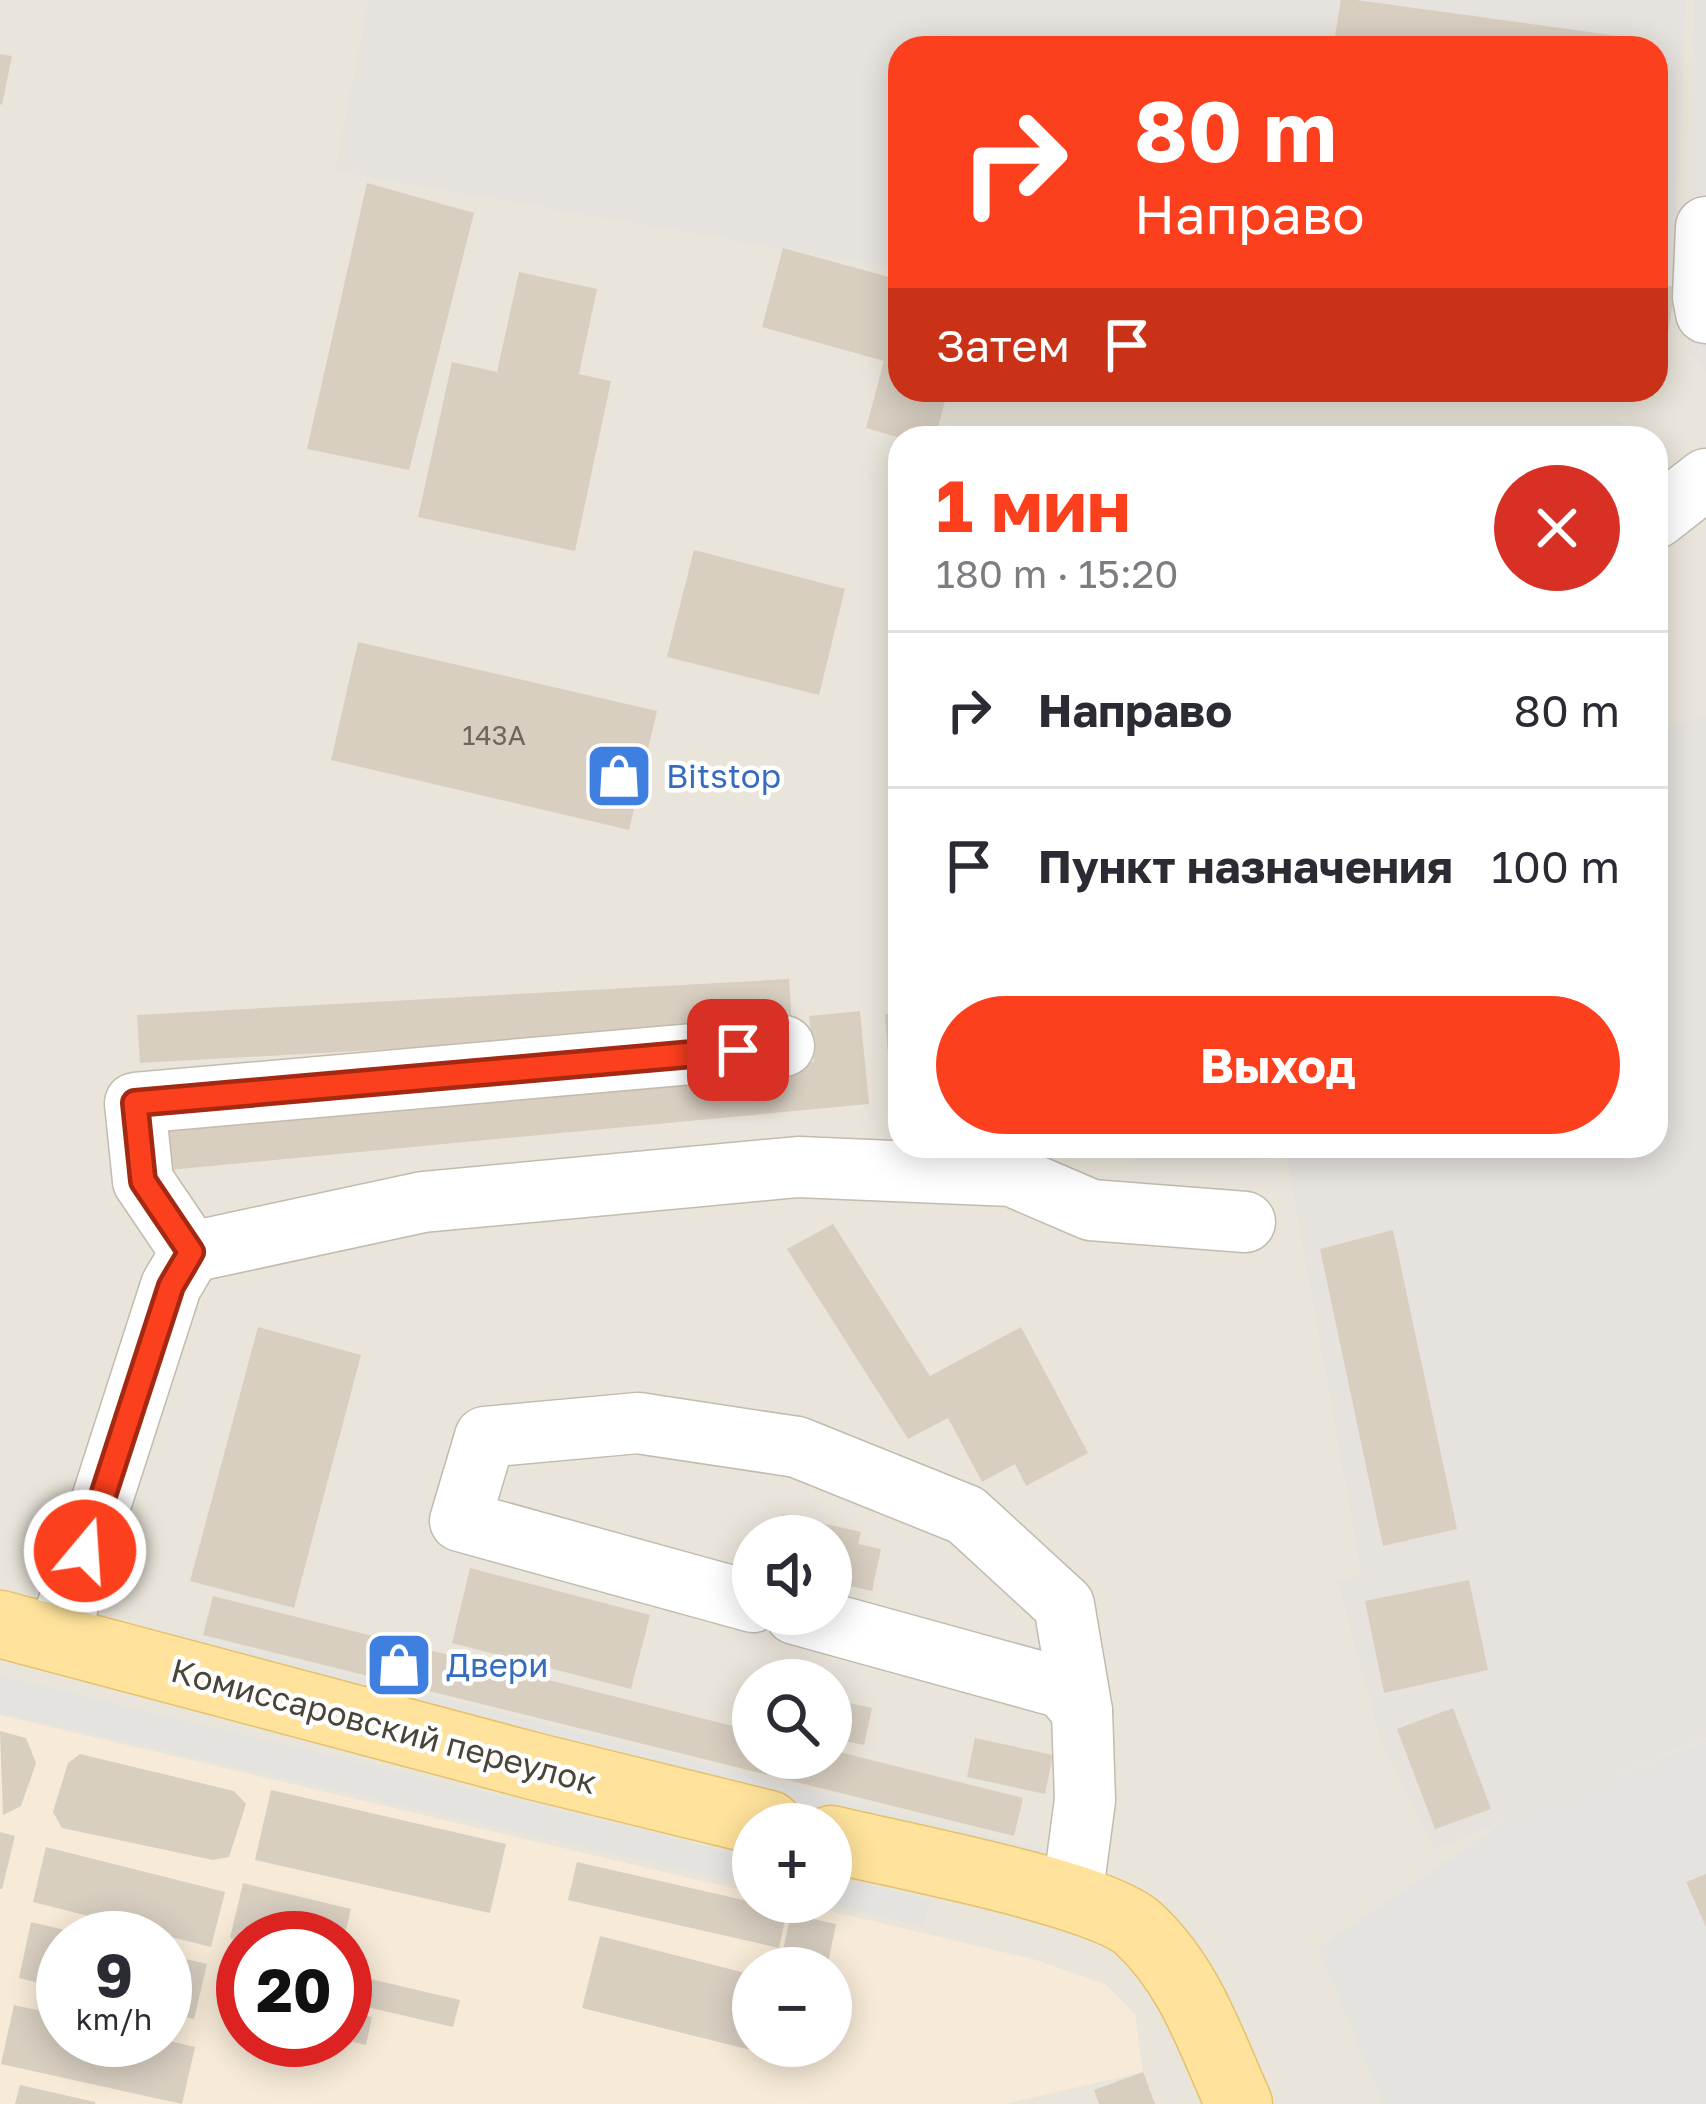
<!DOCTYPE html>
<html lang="ru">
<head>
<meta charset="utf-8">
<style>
	:root { --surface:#fff; --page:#f2f2f3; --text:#2b2b33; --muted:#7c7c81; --line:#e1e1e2; --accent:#fc3f1d }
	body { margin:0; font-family:"Golos Text",sans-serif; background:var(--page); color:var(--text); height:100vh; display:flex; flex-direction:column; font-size:45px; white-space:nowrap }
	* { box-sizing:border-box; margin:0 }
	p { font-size:39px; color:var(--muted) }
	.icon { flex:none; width:66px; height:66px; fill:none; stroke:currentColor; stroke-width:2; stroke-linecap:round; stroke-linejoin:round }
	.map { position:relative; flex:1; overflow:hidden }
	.drawer { position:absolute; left:888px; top:426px; width:780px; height:732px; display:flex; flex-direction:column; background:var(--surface); border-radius:36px; box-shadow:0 6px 30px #0003 }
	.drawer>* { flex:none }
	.hud { position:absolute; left:888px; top:36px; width:780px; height:366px; border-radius:36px; box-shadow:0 6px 30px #0003; background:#fc3f1d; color:#fff; overflow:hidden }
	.buttons { position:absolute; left:732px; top:1515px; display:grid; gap:24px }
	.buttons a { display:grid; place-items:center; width:120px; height:120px; border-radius:50%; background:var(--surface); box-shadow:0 6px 30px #0003; font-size:60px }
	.speed { position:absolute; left:36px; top:1911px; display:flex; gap:24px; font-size:60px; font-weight:700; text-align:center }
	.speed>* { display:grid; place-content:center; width:156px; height:156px; border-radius:50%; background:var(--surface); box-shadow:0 6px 30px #0003; line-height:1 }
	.speed small { font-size:30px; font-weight:400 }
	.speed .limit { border:18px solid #d22; background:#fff; color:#111 }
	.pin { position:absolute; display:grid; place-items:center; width:102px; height:102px; color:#fff; margin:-51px; border-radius:24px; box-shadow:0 6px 18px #0006 }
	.me { position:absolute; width:132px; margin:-66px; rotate:18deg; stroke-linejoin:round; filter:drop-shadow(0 0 9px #0008) }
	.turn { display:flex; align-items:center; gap:42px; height:252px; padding:0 48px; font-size:54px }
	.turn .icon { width:156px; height:156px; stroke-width:2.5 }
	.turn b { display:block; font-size:84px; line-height:102px }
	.then { display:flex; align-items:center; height:114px; padding:0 48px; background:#0003; gap:24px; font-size:45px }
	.round { display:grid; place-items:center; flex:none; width:126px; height:126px; border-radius:63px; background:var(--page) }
	.overview { display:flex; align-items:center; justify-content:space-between; height:204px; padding:0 48px }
	h1 { font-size:72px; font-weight:700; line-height:90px; color:var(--accent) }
	.cta { display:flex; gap:24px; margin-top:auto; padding:24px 48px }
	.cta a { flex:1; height:138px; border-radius:72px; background:var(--accent); color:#fff; font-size:48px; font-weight:700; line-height:138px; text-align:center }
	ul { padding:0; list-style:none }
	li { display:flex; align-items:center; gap:36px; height:156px; padding:0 48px; border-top:3px solid var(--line) }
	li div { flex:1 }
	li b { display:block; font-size:45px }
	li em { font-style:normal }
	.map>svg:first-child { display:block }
</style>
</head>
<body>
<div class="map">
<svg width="1706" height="2104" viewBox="0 0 1706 2104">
	<rect width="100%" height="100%" fill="#f6f3ec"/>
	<!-- residential -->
	<path fill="#eae5da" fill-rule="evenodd" d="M 0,0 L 1706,0 L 1706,2104 L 0,2104 ZM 900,48 L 1656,48 L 1656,390 L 900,390 ZM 900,438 L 1656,438 L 1656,1146 L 900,1146 ZM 753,1536 L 831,1536 L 831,1614 L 753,1614 ZM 753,1680 L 831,1680 L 831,1758 L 753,1758 ZM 753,1824 L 831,1824 L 831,1902 L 753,1902 ZM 63,1938 L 165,1938 L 165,2040 L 63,2040 ZM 243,1938 L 345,1938 L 345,2040 L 243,2040 ZM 753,1968 L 831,1968 L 831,2046 L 753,2046 Z"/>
	<!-- commercial -->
	<path fill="#f7ead8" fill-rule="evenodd" d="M 0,1715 L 753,1893 L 753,1902 L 792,1902 L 1033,1959 L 1105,1984 L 1135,2014 L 1143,2072 L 1004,2104 L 0,2104 ZM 63,1938 L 165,1938 L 165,2040 L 63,2040 ZM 243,1938 L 345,1938 L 345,2040 L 243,2040 ZM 753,1968 L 831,1968 L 831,2046 L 753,2046 Z"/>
	<!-- industrial -->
	<g fill="#e6e2dd">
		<polygon points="369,0 1686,0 1670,384 1656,382 1656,48 900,48 900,269 335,171"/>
		<polygon points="1694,0 1706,0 1706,373 1688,350"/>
		<polygon points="1706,716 1706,1737 1435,1849 1379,1736 1338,1581 1362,1575 1287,1158 1136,1165 1130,1146 1656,1146 1656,731"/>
	</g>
	<!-- parking -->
	<g fill="#e5e3e0">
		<polygon points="182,1633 1043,1849 1037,1869 177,1647"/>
		<polygon points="0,1676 753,1857 753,1886 0,1713"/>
		<polygon points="1706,1740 1706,1874 1686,1883 1706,1927 1706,2104 1383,2104 1318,1948 1513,1816"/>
		<polygon points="831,1876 930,1900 923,1926 820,1902 831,1902"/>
	</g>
	<!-- building -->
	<g fill="#d8cfc1">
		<polygon points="1341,0 1356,0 1618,36 1616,48 1333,48"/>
		<polygon points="0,54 12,56 2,105 0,104"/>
		<polygon points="367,183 474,213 409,470 307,449"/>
		<polygon points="783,248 900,280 900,390 948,390 935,438 901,438 866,428 884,361 762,327"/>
		<polygon points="519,272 597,289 579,374 611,381 575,551 418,517 452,362 497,372"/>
		<polygon points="1656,284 1675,287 1662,375 1656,375"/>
		<polygon points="694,550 845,589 819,695 667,657"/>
		<polygon points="358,642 657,711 629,830 331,760"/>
		<polygon points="789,979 792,1027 140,1063 137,1015"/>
		<polygon points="860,1011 869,1104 158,1171 154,1125 814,1062 809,1016"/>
		<polygon points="900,1013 900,1083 890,1083 885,1014"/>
		<polygon points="833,1224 930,1376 1021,1327 1088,1453 1026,1486 1015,1464 982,1482 948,1418 908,1439 787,1249"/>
		<polygon points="1393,1230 1457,1529 1383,1546 1320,1249"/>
		<polygon points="258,1327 361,1355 294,1608 190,1581"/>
		<polygon points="782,1514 861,1532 858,1544 881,1549 872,1591 849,1586 847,1593 831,1590 831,1536 777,1536"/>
		<polygon points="470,1568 650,1615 631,1689 452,1643"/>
		<polygon points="1469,1580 1488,1670 1384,1693 1365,1601"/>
		<polygon points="213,1596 753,1731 753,1758 831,1758 831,1750 1023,1798 1014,1836 203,1635"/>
		<polygon points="831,1699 872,1708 864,1745 831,1738"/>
		<polygon points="1453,1708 1491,1809 1435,1829 1397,1729"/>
		<polygon points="0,1731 26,1738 36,1763 21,1806 3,1815"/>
		<polygon points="975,1738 1053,1755 1045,1794 967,1777"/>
		<polygon points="80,1754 234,1791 246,1804 229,1857 213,1860 62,1828 53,1812 68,1763"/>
		<polygon points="271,1790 506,1844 490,1913 255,1860"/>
		<polygon points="0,1832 15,1836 2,1889 0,1889"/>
		<polygon points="46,1847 225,1892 211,1947 33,1902"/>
		<polygon points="577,1862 787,1910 779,1948 568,1900"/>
		<polygon points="1706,1874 1706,1927 1686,1882"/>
		<polygon points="243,1883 351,1909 344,1938 243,1938 243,1941 230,1938"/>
		<polygon points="791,1914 836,1924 827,1968 779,1968"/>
		<polygon points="31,1922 90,1936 63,1938 63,1989 19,1978"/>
		<polygon points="600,1936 753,1975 751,2050 582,2008"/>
		<polygon points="231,1947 243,1950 243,1978 225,1974"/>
		<polygon points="165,1954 207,1964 194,2019 165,2013"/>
		<polygon points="345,1973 460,2000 453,2027 345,2002"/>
		<polygon points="229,1984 243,1987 243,2016 223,2011"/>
		<polygon points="14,2005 63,2016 63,2040 165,2040 195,2047 182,2104 1,2064"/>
		<polygon points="345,2011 372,2017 366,2045 345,2040"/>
		<polygon points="1143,2072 1155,2104 1099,2104 1094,2090"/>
		<polygon points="20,2085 95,2102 95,2104 15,2104"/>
	</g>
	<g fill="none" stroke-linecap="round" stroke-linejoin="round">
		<defs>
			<g id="minor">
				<polyline points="1706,227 1703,297 1706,313"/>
				<polyline points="1656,518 1706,479"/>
				<polyline points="191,1252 143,1181 135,1103 784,1046"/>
				<polyline points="753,1602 460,1521 485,1437 638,1423 797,1447 966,1515 1064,1605 1082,1711 1085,1800 1072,1898"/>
				<polyline points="795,1614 1063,1688 1082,1711"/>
				<polyline points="57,1639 171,1286 191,1252 423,1202 798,1167 1012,1176 1091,1210 1245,1222"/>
			</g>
			<g id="major">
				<polyline points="0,1624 537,1767 769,1824"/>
				<path d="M 831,1839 C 892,1854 1101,1893 1139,1929 C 1190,1976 1211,2042 1239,2104"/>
			</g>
		</defs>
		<!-- minor casing -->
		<use href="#minor" stroke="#c2bbae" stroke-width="63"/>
		<!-- major casing -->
		<use href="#major" stroke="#e6c16a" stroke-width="69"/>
		<!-- minor -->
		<use href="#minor" stroke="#fff" stroke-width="60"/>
		<!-- major -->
		<use href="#major" stroke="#ffe39c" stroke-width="66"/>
	</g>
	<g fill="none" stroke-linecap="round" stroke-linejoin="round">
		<defs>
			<polyline id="route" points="85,1551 171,1286 191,1252 143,1181 135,1103 738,1050"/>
		</defs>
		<!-- route casing -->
		<use href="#route" stroke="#a42913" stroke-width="30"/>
		<!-- route -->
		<use href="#route" stroke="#fc3f1d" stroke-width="21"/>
	</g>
	<!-- icons -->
	<defs>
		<symbol id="shop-square" viewBox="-11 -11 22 22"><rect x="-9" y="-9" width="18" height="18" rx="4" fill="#3f7fe0" stroke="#fff"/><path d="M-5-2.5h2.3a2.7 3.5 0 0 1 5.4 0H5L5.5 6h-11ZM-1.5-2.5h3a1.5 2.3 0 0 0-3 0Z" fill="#fff"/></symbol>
	</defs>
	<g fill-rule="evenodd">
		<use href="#shop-square" x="581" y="738" width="76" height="76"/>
		<use href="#shop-square" x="361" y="1627" width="76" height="76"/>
	</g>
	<g text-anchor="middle" stroke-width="9" stroke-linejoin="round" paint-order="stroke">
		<!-- number labels -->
		<g font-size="27" fill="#6e675b">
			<text x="494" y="745">143А</text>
		</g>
		<!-- shop labels -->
		<g font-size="33" fill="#366cbe" stroke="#fff" text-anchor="start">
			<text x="666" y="788">Bitstop</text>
			<text x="446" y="1677">Двери</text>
		</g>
		<!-- street labels -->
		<g font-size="33" fill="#4b4439" stroke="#fff">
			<text transform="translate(384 1726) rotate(15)" y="12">Комиссаровский переулок</text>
		</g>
	</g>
</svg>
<div class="buttons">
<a><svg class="icon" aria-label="sound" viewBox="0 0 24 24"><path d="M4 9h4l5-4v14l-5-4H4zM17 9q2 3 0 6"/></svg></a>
<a><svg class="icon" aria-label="search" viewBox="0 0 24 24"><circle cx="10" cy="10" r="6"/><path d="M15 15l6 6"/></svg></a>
<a>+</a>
<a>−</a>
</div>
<div class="speed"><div>9<small>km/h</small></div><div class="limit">20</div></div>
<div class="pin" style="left:738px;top:1050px;background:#d93025"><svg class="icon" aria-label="arrive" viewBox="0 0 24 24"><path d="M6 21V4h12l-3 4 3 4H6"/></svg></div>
<svg class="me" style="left:85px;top:1551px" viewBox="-20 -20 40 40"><circle r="17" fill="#fc3f1d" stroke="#fff" stroke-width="3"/><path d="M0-11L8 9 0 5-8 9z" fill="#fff"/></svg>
<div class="hud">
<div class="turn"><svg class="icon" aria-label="right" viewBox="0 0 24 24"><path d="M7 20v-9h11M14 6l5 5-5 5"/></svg><div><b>80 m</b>Направо</div></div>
<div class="then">Затем<svg class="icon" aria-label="arrive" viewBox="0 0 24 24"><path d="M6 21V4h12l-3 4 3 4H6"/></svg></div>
</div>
<section class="drawer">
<div class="overview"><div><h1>1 мин</h1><p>180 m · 15:20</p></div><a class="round" style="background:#d93025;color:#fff"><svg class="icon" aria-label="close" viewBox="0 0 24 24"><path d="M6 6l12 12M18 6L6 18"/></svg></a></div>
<ul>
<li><svg class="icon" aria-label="right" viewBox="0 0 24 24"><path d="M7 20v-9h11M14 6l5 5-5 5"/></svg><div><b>Направо</b></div><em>80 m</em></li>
<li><svg class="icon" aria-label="arrive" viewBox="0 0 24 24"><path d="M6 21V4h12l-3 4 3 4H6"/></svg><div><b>Пункт назначения</b></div><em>100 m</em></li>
</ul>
<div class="cta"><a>Выход</a></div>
</section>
</div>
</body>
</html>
